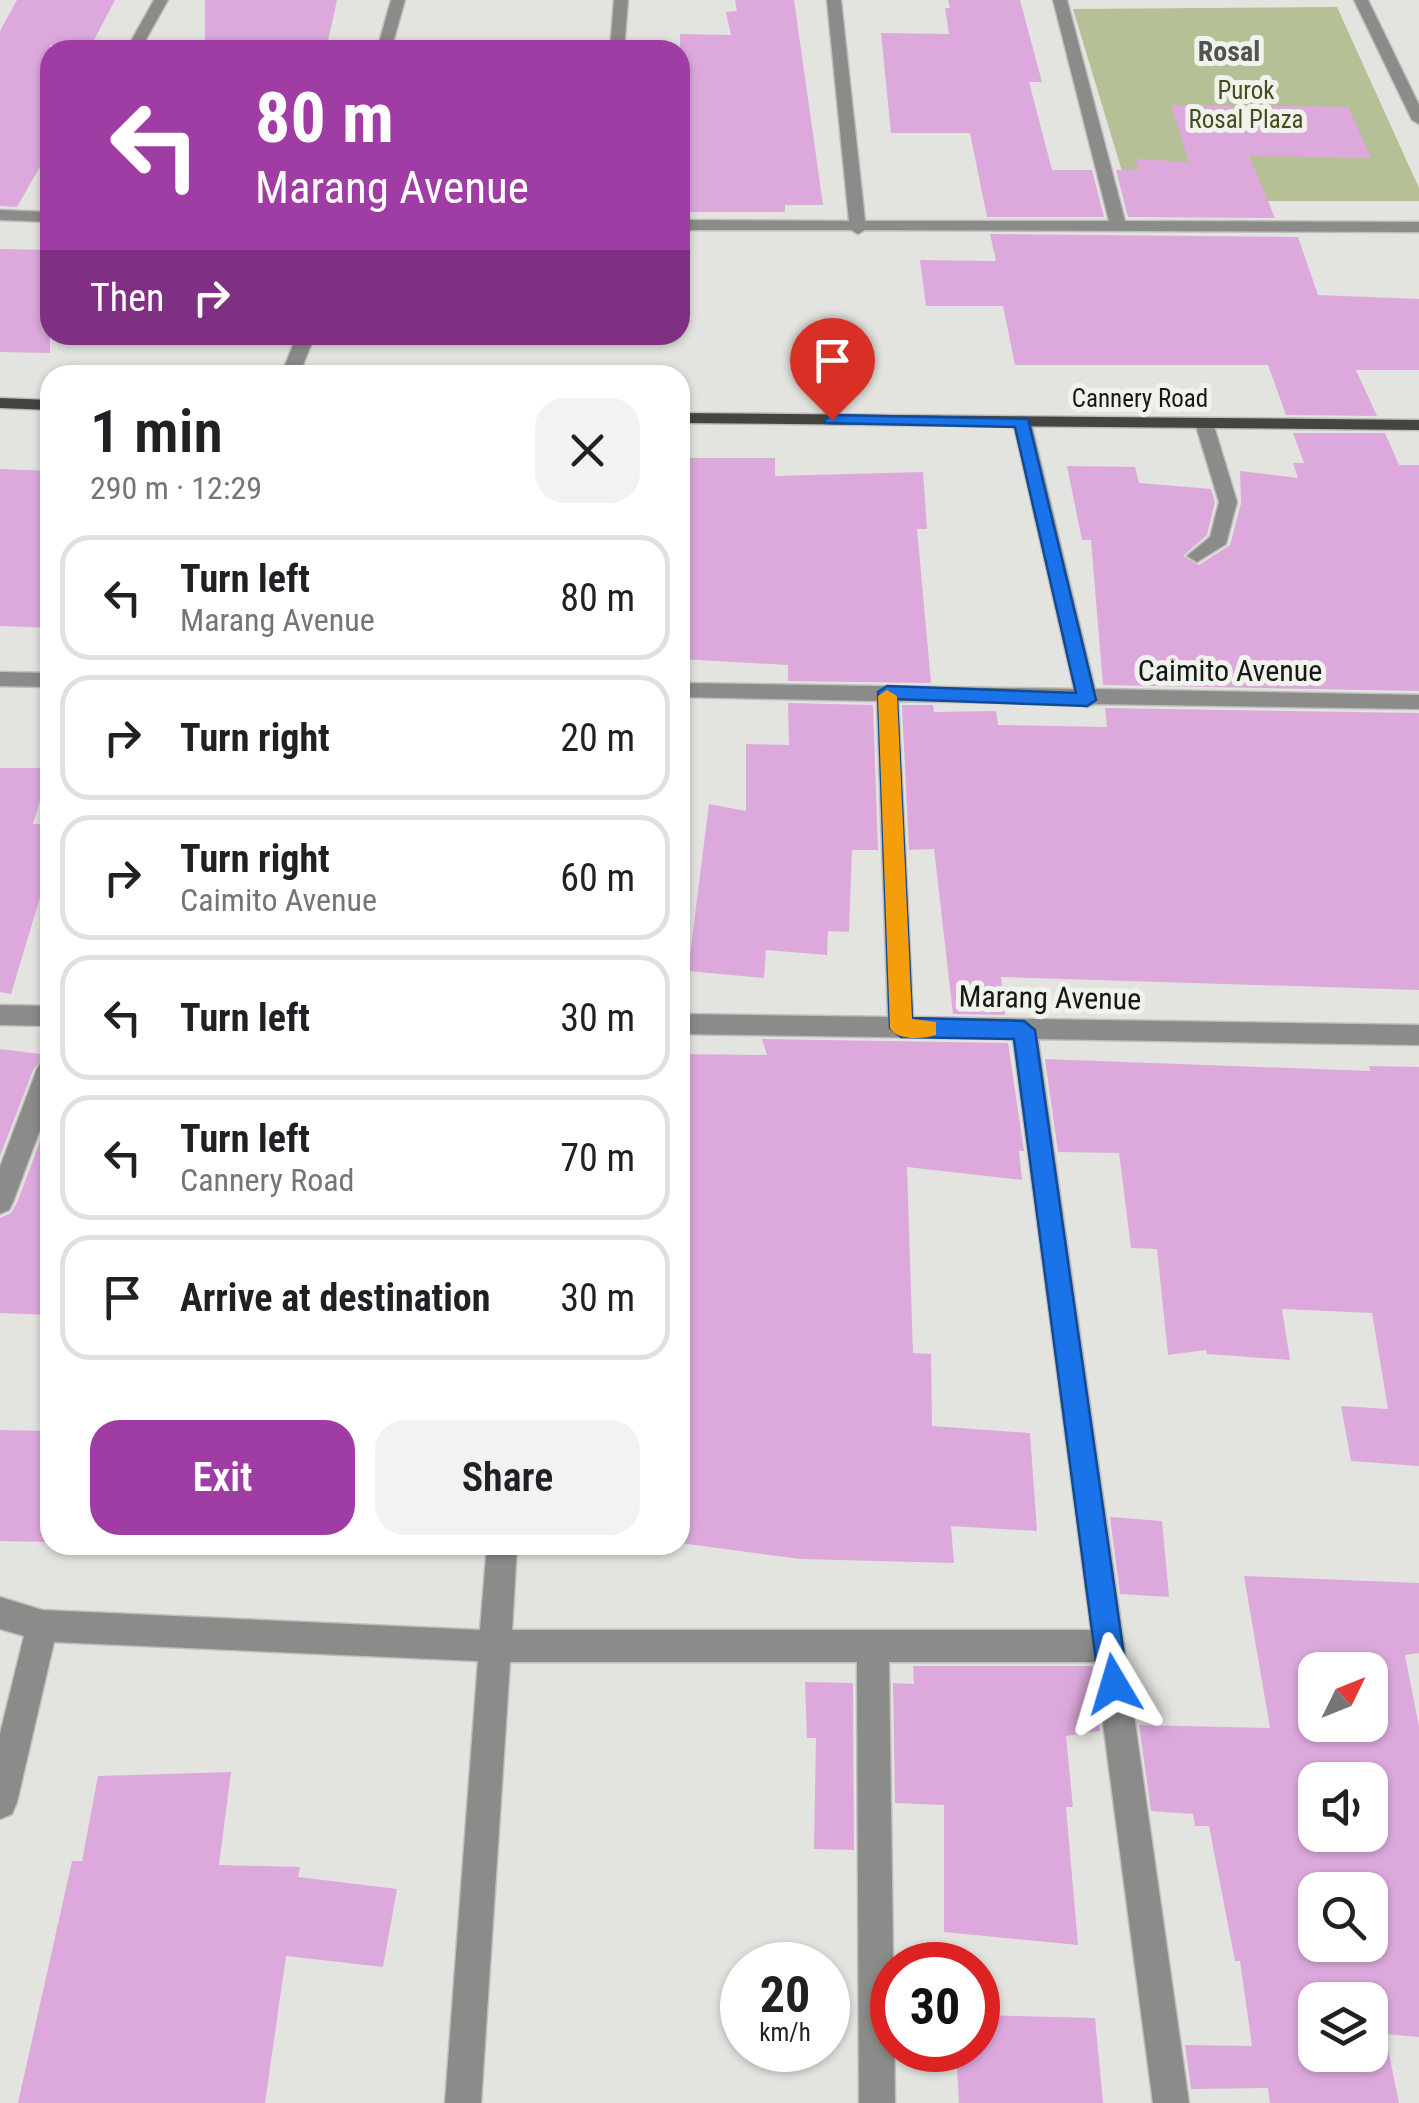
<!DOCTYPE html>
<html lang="en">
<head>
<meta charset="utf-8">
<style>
	:root { --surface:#fff; --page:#f2f2f2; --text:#202124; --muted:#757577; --line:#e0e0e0; --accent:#a03da4 }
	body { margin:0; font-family:"Roboto Condensed",sans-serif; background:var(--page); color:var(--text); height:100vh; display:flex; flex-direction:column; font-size:38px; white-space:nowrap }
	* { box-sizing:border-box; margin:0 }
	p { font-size:32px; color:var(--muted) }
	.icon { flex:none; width:55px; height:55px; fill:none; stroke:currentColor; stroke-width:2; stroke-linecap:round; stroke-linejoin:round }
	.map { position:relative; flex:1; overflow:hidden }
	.sheet { position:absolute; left:40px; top:365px; width:650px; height:1190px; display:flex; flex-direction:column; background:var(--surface); border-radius:30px; box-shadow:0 2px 8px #0004 }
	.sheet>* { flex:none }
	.hud { position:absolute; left:40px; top:40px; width:650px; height:305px; border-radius:30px; box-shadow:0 2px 8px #0004; background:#a03da4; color:#fff; overflow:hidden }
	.needle { width:65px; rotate:47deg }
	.tools { position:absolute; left:1298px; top:1652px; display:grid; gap:20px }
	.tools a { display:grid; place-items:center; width:90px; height:90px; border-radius:20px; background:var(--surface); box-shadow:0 2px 8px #0004; font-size:50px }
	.speed { position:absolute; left:720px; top:1942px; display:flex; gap:20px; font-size:50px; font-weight:700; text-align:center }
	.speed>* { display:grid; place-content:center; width:130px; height:130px; border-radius:50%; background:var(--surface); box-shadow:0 2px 8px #0004; line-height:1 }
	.speed small { font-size:25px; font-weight:400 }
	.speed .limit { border:15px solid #d22; background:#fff; color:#111 }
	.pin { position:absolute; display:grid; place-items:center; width:85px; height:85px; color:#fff; margin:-102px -42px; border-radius:50% 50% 50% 0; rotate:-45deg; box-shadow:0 0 10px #0007 }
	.pin .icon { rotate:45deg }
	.me { position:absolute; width:110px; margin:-55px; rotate:353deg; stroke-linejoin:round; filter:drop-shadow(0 0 8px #0008) }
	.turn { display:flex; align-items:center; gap:35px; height:210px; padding:0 50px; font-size:45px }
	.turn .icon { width:130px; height:130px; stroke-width:2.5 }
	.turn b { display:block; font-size:70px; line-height:85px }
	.then { display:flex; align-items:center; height:95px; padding:0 50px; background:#0003; gap:20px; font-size:38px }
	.round { display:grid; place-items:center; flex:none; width:105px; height:105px; border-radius:30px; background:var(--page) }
	.headline { display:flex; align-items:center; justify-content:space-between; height:170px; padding:0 50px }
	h1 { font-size:60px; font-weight:600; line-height:75px }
	.cta { display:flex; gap:20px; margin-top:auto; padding:20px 50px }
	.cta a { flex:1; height:115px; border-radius:30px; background:var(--accent); color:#fff; font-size:40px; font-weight:600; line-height:115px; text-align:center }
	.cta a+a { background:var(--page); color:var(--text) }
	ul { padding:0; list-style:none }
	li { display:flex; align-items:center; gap:30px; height:125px; margin:0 20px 15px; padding:0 30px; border:5px solid var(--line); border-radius:30px }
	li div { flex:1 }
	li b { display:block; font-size:38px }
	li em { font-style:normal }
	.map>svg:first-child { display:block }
</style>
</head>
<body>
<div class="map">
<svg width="1419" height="2103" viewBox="0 0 1419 2103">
	<rect width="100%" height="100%" fill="#e3e4df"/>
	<!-- green -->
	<polygon fill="#b6c097" points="1337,7 1419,188 1419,201 1131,201 1073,9"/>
	<!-- building -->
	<g fill="#dda9dd" fill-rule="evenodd">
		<polygon points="17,0 115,0 91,46 50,45 50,149 17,207 0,206 0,31"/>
		<polygon points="205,0 337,0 326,50 278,50 281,40 205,40"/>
		<polygon points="735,0 794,0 823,205 785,205 785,212 680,212 680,34 731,35 726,12 737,11"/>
		<polygon points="948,0 1020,0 1042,82 1029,82 1052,170 1092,170 1104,217 987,217 970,133 891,133 881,33 949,34 945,8 950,8"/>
		<polygon points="1171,105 1348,107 1371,158 1249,156 1275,218 1128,217 1116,170 1138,170 1136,159 1189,162"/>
		<polygon points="990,234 1298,237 1318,295 1419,299 1419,370 1356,370 1377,416 1286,415 1268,365 1015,365 1003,306 926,306 920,260 996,261"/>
		<polygon points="0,249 50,250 50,353 0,352"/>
		<polygon points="1293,433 1385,433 1399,465 1419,465 1419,691 1103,685 1091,540 1082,540 1067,466 1135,467 1139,483 1211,489 1215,502 1207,535 1183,556 1199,565 1230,545 1241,503 1240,471 1298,478 1293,463 1304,463"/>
		<polygon points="680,458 775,458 775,476 923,472 927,529 917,529 931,683 788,681 788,665 680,659"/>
		<polygon points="0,469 50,471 50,628 0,626"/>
		<polygon points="788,703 873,705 878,850 852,850 849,932 828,931 827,955 766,950 764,978 688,971 709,804 746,811 746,744 789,745"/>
		<polygon points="902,705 933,705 934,712 996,711 998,725 1107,727 1105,708 1419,713 1419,990 1001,977 1005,1015 953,1014 934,849 909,850"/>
		<polygon points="0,768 50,768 33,824 50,824 50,864 11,994 0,992"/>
		<polygon points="762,1039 1008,1043 1024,1151 1019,1151 1022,1180 907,1167 913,1353 931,1354 932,1426 1030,1433 1037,1531 951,1526 954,1563 800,1559 680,1543 680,1054 767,1055"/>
		<polygon points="0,1049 48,1055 34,1068 0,1156"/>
		<polygon points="1045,1059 1370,1071 1369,1066 1419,1067 1419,1466 1351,1461 1341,1406 1388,1409 1372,1313 1282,1309 1290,1360 1207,1354 1206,1350 1168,1355 1157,1249 1131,1248 1119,1153 1058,1152"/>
		<polygon points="50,1114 50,1315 0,1313 0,1218 11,1213 17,1203"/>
		<polygon points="0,1430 50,1431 50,1542 0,1541"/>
		<polygon points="1110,1517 1162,1521 1169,1597 1120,1594"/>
		<path d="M 1244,1576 L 1419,1583 L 1419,1653 L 1405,1655 L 1419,1727 L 1419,2037 L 1385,2034 L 1399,2103 L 1270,2103 L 1268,2088 L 1191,2089 L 1185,2045 L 1252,2046 L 1240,1961 L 1235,1961 L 1209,1826 L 1195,1826 L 1193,1814 L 1151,1811 L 1139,1725 L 1270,1728 ZM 1315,1670 L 1370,1670 L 1370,1725 L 1315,1725 ZM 1315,1780 L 1370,1780 L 1370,1835 L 1315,1835 ZM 1315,1890 L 1370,1890 L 1370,1945 L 1315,1945 ZM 1315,2000 L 1370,2000 L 1370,2055 L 1315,2055 Z"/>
		<polygon points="913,1666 1092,1666 1100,1731 1066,1736 1073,1807 1066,1807 1078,1945 944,1932 944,1805 895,1803 893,1683 914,1684"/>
		<polygon points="805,1682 853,1683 854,1850 814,1849 816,1738 807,1738"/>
		<polygon points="231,1772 219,1865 300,1867 298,1877 397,1889 383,1967 286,1956 265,2103 18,2103 72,1861 82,1861 98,1776"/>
		<polygon points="978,2015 1095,2018 1103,2103 959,2103 956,2050 978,2050"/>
	</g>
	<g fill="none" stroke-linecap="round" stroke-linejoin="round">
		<defs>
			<g id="minor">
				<polygon points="154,0 168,0 140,50 126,50"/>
				<polygon points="391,0 405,0 391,50 377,50"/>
				<polygon points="614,0 628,0 624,50 610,50"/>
				<polygon points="827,0 841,0 865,221 1109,221 1053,0 1067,0 1125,221 1419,222 1419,232 865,230 858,234 851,230 680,230 680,220 849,221"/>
				<polygon points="1354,0 1368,0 1419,105 1419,124 1412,120"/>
				<polygon points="0,210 50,212 50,222 0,220"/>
				<polygon points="297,335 315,335 299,375 281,375"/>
				<polygon points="1022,417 1031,422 1095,689 1419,695 1419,709 1095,704 1087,707 1079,704 898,701 913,1017 1419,1025 1419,1045 1038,1039 1189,2103 1153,2103 1095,1662 889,1662 895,2103 859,2103 857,1662 510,1662 481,2103 445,2103 478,1661 54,1642 17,1802 12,1814 0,1819 0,1734 24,1636 0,1629 0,1597 42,1610 480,1630 487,1545 517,1545 512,1630 1091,1630 1013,1039 680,1034 680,1014 888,1017 877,701 680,697 680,683 1074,689 1013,422"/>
				<polygon points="1204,418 1213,423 1237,502 1226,544 1197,562 1187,556 1210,537 1219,502 1195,423"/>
				<polygon points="0,672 50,673 50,687 0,686"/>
				<polygon points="0,1005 50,1006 50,1026 0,1025"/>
				<polygon points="50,1058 50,1103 13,1202 9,1210 0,1214 0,1167 37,1069 41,1062"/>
			</g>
			<g id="major">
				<polygon points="0,398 50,400 50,410 0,408"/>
				<polygon points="680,413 1419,420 1419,430 680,423"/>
			</g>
		</defs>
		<!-- minor casing -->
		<use href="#minor" stroke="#bebfbb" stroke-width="3"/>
		<!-- major casing -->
		<use href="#major" stroke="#bebfbb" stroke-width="3"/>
		<!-- minor -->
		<use href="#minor" fill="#8b8b89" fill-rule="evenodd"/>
		<!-- major -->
		<use href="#major" fill="#444541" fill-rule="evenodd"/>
	</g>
	<!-- route -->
	<polygon fill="#1a73e8" stroke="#114b97" stroke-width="2.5" points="832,415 1028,419 1096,700 1087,706 897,699 912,1018 1024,1021 1035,1030 1128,1684 1124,1694 1114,1699 1103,1694 1099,1684 1014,1039 901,1037 890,1028 878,692 887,686 1076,693 1015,427 826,423 824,420"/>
	<!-- slow -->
	<path fill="#f59e0b" d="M 887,690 L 897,696 L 912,1019 L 936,1022 L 936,1035 C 923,1039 897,1041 890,1028 L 878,696 Z"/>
	<g text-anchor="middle" stroke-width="10" stroke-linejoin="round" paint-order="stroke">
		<!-- far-park labels -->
		<g font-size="25" fill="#444d1b" stroke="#f0f2ec">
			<text x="1246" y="99">Purok<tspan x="1246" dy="29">Rosal Plaza</tspan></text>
		</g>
		<!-- far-street labels -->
		<g font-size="25" fill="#171715" stroke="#f0f2ec">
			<text x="1140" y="407">Cannery Road</text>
		</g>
		<!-- far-neighbourhood labels -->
		<g font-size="28" font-weight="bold" fill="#52544f" stroke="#f0f2ec">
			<text x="1229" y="61">Rosal</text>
		</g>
		<!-- street labels -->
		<g font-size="30" fill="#171715" stroke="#f0f2ec">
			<text x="1230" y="681">Caimito Avenue</text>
			<text transform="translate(1050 998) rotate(1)" y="10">Marang Avenue</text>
		</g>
	</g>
</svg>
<div class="tools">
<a><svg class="needle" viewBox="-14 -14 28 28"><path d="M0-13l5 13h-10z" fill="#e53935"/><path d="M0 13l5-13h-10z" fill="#757577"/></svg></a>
<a><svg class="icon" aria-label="sound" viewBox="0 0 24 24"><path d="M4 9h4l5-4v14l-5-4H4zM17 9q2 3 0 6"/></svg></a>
<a><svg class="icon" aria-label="search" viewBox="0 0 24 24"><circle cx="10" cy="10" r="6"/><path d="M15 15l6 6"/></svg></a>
<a><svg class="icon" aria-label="layers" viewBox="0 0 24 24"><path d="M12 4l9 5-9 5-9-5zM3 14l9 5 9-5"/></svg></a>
</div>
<div class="speed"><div>20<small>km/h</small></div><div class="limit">30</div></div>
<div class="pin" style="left:832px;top:420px;background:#d93025"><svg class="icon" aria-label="arrive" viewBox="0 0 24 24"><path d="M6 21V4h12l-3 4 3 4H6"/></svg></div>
<svg class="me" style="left:1114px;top:1684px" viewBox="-20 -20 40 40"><path d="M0-17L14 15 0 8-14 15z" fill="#1a73e8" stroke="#fff" stroke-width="4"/></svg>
<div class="hud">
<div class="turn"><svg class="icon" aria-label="left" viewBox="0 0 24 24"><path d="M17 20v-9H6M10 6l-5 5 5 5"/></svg><div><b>80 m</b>Marang Avenue</div></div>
<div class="then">Then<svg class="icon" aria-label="right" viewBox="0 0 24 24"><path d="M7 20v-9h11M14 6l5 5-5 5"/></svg></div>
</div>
<section class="sheet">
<div class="headline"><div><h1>1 min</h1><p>290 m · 12:29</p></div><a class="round"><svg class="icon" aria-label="close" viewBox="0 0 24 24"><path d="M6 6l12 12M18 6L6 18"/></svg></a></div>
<ul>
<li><svg class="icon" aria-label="left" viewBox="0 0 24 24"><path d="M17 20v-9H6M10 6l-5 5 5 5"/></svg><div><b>Turn left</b><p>Marang Avenue</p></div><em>80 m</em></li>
<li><svg class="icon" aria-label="right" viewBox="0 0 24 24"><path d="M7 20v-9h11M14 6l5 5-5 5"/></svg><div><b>Turn right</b></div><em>20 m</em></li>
<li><svg class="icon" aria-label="right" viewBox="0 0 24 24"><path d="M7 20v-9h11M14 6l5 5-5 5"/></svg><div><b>Turn right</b><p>Caimito Avenue</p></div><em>60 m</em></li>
<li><svg class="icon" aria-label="left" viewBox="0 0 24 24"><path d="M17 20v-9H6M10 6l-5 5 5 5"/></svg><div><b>Turn left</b></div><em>30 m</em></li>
<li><svg class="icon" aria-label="left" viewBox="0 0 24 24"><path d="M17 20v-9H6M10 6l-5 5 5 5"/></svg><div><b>Turn left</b><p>Cannery Road</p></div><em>70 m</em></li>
<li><svg class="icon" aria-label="arrive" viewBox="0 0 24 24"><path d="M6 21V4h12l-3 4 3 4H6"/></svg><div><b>Arrive at destination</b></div><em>30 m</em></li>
</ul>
<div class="cta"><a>Exit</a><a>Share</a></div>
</section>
</div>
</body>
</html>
